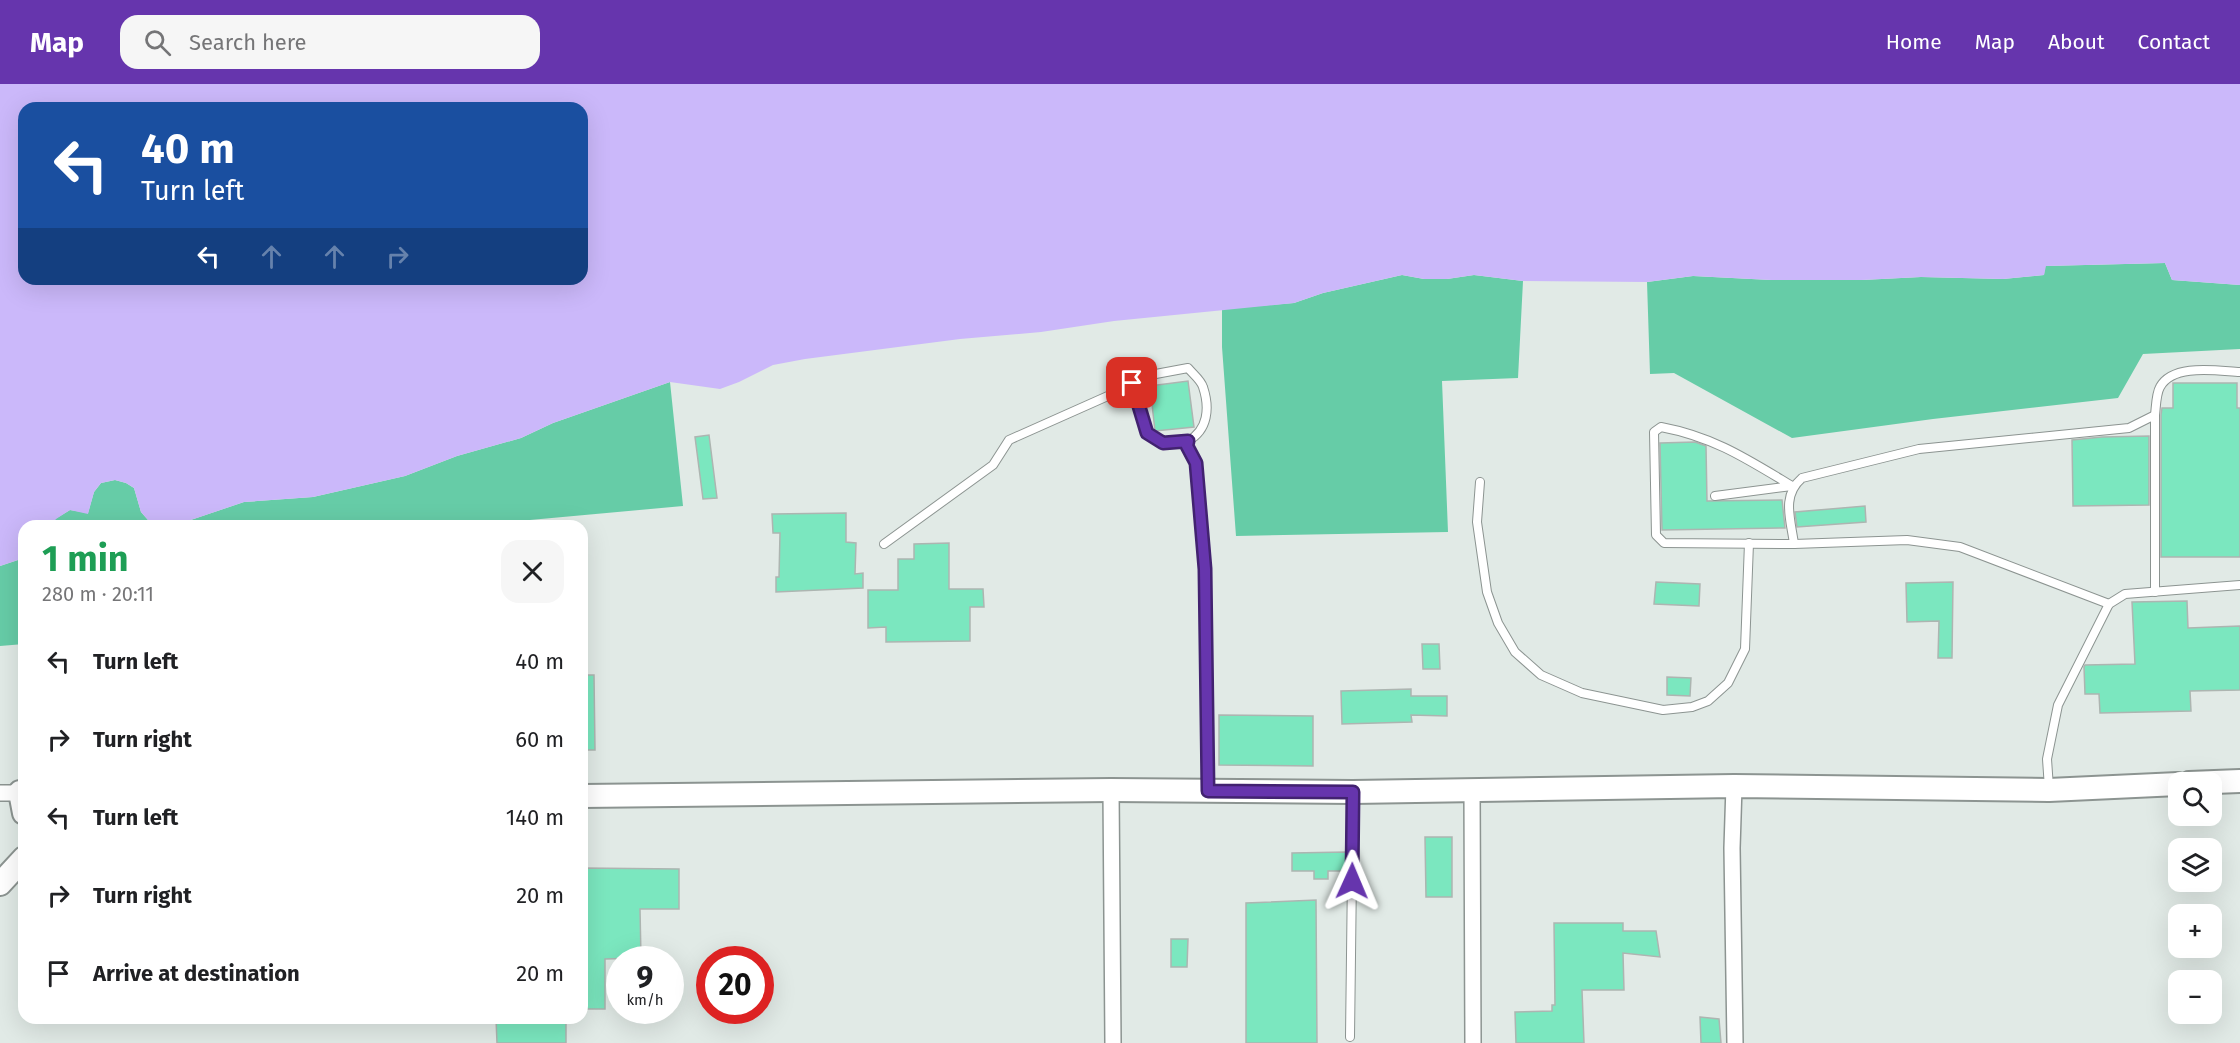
<!DOCTYPE html>
<html lang="en">
<head>
<meta charset="utf-8">
<style>
	:root { --surface:#fff; --page:#f6f6f6; --text:#202124; --muted:#757577; --accent:#6635ad }
	body { margin:0; font-family:"Fira Sans",sans-serif; background:var(--page); color:var(--text); height:100vh; display:flex; flex-direction:column; font-size:22px; white-space:nowrap }
	* { box-sizing:border-box; margin:0 }
	p { font-size:20px; color:var(--muted) }
	.icon { flex:none; width:33px; height:33px; fill:none; stroke:currentColor; stroke-width:2; stroke-linecap:round; stroke-linejoin:round }
	.map { position:relative; flex:1; overflow:hidden }
	.sheet { position:absolute; left:18px; top:436px; width:570px; height:504px; display:flex; flex-direction:column; background:var(--surface); border-radius:18px; box-shadow:0 6px 24px #0002 }
	.sheet>* { flex:none }
	.top-card { position:absolute; left:18px; top:18px; width:570px; height:183px; border-radius:18px; box-shadow:0 6px 24px #0002; background:#1a4fa0; color:#fff; overflow:hidden }
	.tools { position:absolute; left:2168px; top:688px; display:grid; gap:12px }
	.tools a { display:grid; place-items:center; width:54px; height:54px; border-radius:12px; background:var(--surface); box-shadow:0 6px 24px #0002; font-size:30px }
	.speed { position:absolute; left:606px; top:862px; display:flex; gap:12px; font-size:30px; font-weight:700; text-align:center }
	.speed>* { display:grid; place-content:center; width:78px; height:78px; border-radius:50%; background:var(--surface); box-shadow:0 6px 24px #0002; line-height:1 }
	.speed small { font-size:15px; font-weight:400 }
	.speed .limit { border:9px solid #d22; background:#fff; color:#111 }
	.pin { position:absolute; display:grid; place-items:center; width:51px; height:51px; color:#fff; margin:-26px; border-radius:12px; box-shadow:0 3px 9px #0006 }
	.me { position:absolute; width:66px; margin:-33px; rotate:1deg; stroke-linejoin:round; filter:drop-shadow(0 0 4px #0008) }
	.turn { display:flex; align-items:center; gap:21px; height:126px; padding:0 24px; font-size:27px }
	.turn .icon { width:78px; height:78px; stroke-width:2.5 }
	.turn b { display:block; font-size:42px; line-height:51px }
	.lanes { display:flex; align-items:center; height:57px; padding:0 24px; background:#0003; justify-content:center; gap:30px; direction:ltr }
	.lanes .off { opacity:.35 }
	.round { display:grid; place-items:center; flex:none; width:63px; height:63px; border-radius:18px; background:var(--page) }
	.overview { display:flex; align-items:center; justify-content:space-between; height:102px; padding:0 24px }
	h1 { font-size:36px; font-weight:700; line-height:45px; color:#1e9e55 }
	ul { padding:0; list-style:none }
	li { display:flex; align-items:center; gap:18px; height:78px; padding:0 24px }
	li div { flex:1 }
	li b { display:block; font-size:22px }
	li em { font-style:normal }
	header { display:flex; align-items:center; gap:36px; box-sizing:border-box; height:84px; padding:0 30px; background:var(--accent); color:#fff }
	header strong { font-size:28px }
	nav { display:flex; gap:33px; margin-inline-start:auto; font-size:21px }
	.search { width:420px; height:54px; background:var(--page); display:flex; align-items:center; gap:15px; box-sizing:border-box; padding:0 21px; border-radius:18px; color:var(--muted); font-size:22px }
	.map>svg:first-child { display:block }
</style>
</head>
<body>
<header>
<strong>Map</strong>
<div class="search"><svg class="icon" aria-label="search" viewBox="0 0 24 24"><circle cx="10" cy="10" r="6"/><path d="M15 15l6 6"/></svg>Search here</div>
<nav><a>Home</a><a>Map</a><a>About</a><a>Contact</a></nav>
</header>
<div class="map">
<svg width="2240" height="959" viewBox="0 0 2240 959">
	<rect width="100%" height="100%" fill="#e1eae6"/>
	<!-- green -->
	<g fill="#66cca7">
		<polygon points="2165,179 2172,196 2240,201 2240,265 2143,270 2118,314 1933,335 1792,354 1674,289 1650,290 1647,198 1693,192 1771,196 1862,196 1921,193 2003,195 2044,191 2045,182"/>
		<polygon points="1402,191 1424,195 1447,195 1474,191 1523,197 1518,294 1442,297 1448,448 1236,452 1222,263 1222,225 1294,219 1323,209"/>
		<polygon points="670,298 683,422 465,442 173,442 244,418 313,413 405,392 457,372 521,354 553,339"/>
		<polygon points="115,396 126,399 134,404 141,428 148,436 160,442 51,442 55,435 70,426 88,429 94,408 101,399"/>
		<polygon points="24,474 24,560 0,562 0,482"/>
	</g>
	<!-- water -->
	<path fill="#cbb8fa" fill-rule="evenodd" d="M 0,0 L 2240,0 L 2240,201 L 2172,196 L 2165,179 L 2046,182 L 2044,191 L 2003,195 L 1921,193 L 1862,196 L 1771,196 L 1693,192 L 1647,198 L 1523,197 L 1474,191 L 1447,195 L 1424,195 L 1402,191 L 1323,209 L 1294,219 L 1114,237 L 1041,248 L 960,255 L 805,275 L 773,281 L 739,298 L 720,305 L 670,298 L 553,339 L 521,354 L 457,372 L 405,392 L 313,413 L 244,418 L 173,442 L 160,442 L 148,436 L 141,428 L 134,404 L 126,399 L 115,396 L 101,399 L 94,408 L 88,430 L 70,426 L 56,435 L 51,442 L 24,442 L 24,474 L 0,482 ZM 24,24 L 582,24 L 582,195 L 24,195 Z"/>
	<!-- building -->
	<g fill="#7be7bf" stroke="#adb5b1" stroke-width="1.5">
		<polygon points="1188,297 1194,343 1155,347 1150,302"/>
		<polygon points="2173,299 2237,299 2237,324 2240,324 2240,473 2161,473 2161,331 2162,324 2173,324"/>
		<polygon points="709,351 717,414 703,415 695,353"/>
		<polygon points="2149,352 2149,421 2073,422 2072,356 2102,353"/>
		<polygon points="1695,358 1706,362 1707,417 1782,416 1785,444 1662,446 1660,359"/>
		<polygon points="1865,422 1866,438 1797,443 1795,428"/>
		<polygon points="846,429 846,458 856,459 855,490 863,489 863,504 776,508 776,493 779,493 780,449 773,449 772,430"/>
		<polygon points="949,459 949,505 983,505 984,523 970,523 970,557 886,558 886,543 868,544 868,506 898,506 898,475 914,475 914,460"/>
		<polygon points="1656,498 1700,500 1699,522 1654,520"/>
		<polygon points="1953,498 1952,574 1938,574 1939,537 1907,538 1906,499"/>
		<polygon points="2187,517 2188,544 2240,542 2240,606 2190,607 2191,627 2100,629 2099,610 2085,610 2084,583 2085,581 2135,580 2132,518"/>
		<polygon points="1422,560 1439,560 1440,585 1423,585"/>
		<polygon points="582,591 594,591 595,666 582,666"/>
		<polygon points="1667,593 1691,594 1690,612 1667,611"/>
		<polygon points="1411,605 1411,612 1447,612 1447,632 1411,631 1412,638 1342,640 1341,607"/>
		<polygon points="1219,631 1313,632 1313,682 1219,681"/>
		<polygon points="1425,753 1452,753 1452,813 1426,813"/>
		<polygon points="1346,768 1346,787 1328,787 1328,795 1314,795 1314,787 1292,787 1292,769"/>
		<polygon points="582,784 679,785 679,825 640,825 641,874 605,875 605,925 582,925"/>
		<polygon points="1316,816 1317,959 1246,959 1246,819"/>
		<polygon points="1554,839 1623,839 1623,847 1656,847 1660,873 1623,869 1624,906 1582,906 1584,959 1516,959 1515,928 1552,927 1552,921 1555,921"/>
		<polygon points="1171,855 1188,855 1187,883 1171,883"/>
		<polygon points="1700,933 1719,935 1721,959 1701,959"/>
		<polygon points="496,934 566,934 566,959 497,959"/>
	</g>
	<g fill="none" stroke-linecap="round" stroke-linejoin="round">
		<defs>
			<g id="lane">
				<polyline points="1132,299 1147,349 1163,359 1188,357"/>
				<polyline points="2155,331 2155,508"/>
				<polyline points="1480,398 1477,438 1487,508 1498,539 1515,568 1541,591 1582,609 1663,626 1692,623 1708,617 1728,599 1745,565 1749,459"/>
				<path d="M 1715,412 L 1792,402 C 1747,375 1714,353 1661,343 L 1654,348 L 1656,451 L 1664,459 L 1794,460 L 1907,456 L 1960,463 L 2109,520"/>
				<path d="M 884,460 L 993,381 L 1009,356 L 1119,307 L 1145,292 L 1188,284 C 1193,290 1201,296 1203,303 C 1210,324 1208,346 1188,357 L 1187,362 L 1196,379 L 1205,485 L 1208,705"/>
				<path d="M 1794,460 C 1791,436 1781,412 1802,394 L 1919,365 L 2129,344 L 2155,331 C 2156,323 2156,310 2160,303 C 2173,279 2218,287 2240,288"/>
				<polyline points="2049,704 2047,675 2058,621 2109,520 2125,510 2240,501"/>
				<polyline points="1350,953 1353,709"/>
			</g>
			<g id="street">
				<polyline points="1734,702 1732,764 1735,959"/>
				<polyline points="1472,705 1473,959"/>
				<polyline points="1111,706 1113,959"/>
				<polyline points="0,709 24,709"/>
			</g>
			<g id="secondary">
				<polyline points="2189,699 2240,697"/>
				<polyline points="20,708 24,729"/>
				<polyline points="582,712 1111,706 1353,708 1734,702 2049,706 2178,700"/>
				<polyline points="0,800 24,774"/>
			</g>
		</defs>
		<!-- lane casing -->
		<use href="#lane" stroke="#8c9491" stroke-width="10"/>
		<!-- street casing -->
		<use href="#street" stroke="#8c9491" stroke-width="18"/>
		<!-- secondary casing -->
		<use href="#secondary" stroke="#8c9491" stroke-width="26"/>
		<!-- lane -->
		<use href="#lane" stroke="#fff" stroke-width="8"/>
		<!-- street -->
		<use href="#street" stroke="#fff" stroke-width="15"/>
		<!-- secondary -->
		<use href="#secondary" stroke="#fff" stroke-width="22"/>
	</g>
	<g fill="none" stroke-linecap="round" stroke-linejoin="round">
		<defs>
			<polyline id="route" points="1132,299 1147,349 1163,359 1188,357 1187,362 1196,379 1205,485 1208,707 1353,708 1352,797"/>
		</defs>
		<!-- route casing -->
		<use href="#route" stroke="#422270" stroke-width="15"/>
		<!-- route -->
		<use href="#route" stroke="#6635ad" stroke-width="10"/>
	</g>
</svg>
<div class="tools">
<a><svg class="icon" aria-label="search" viewBox="0 0 24 24"><circle cx="10" cy="10" r="6"/><path d="M15 15l6 6"/></svg></a>
<a><svg class="icon" aria-label="layers" viewBox="0 0 24 24"><path d="M12 4l9 5-9 5-9-5zM3 14l9 5 9-5"/></svg></a>
<a>+</a>
<a>−</a>
</div>
<div class="speed"><div>9<small>km/h</small></div><div class="limit">20</div></div>
<div class="pin" style="left:1132px;top:299px;background:#d93025"><svg class="icon" aria-label="arrive" viewBox="0 0 24 24"><path d="M6 21V4h12l-3 4 3 4H6"/></svg></div>
<svg class="me" style="left:1352px;top:797px" viewBox="-20 -20 40 40"><path d="M0-17L14 15 0 8-14 15z" fill="#6635ad" stroke="#fff" stroke-width="4"/></svg>
<div class="top-card">
<div class="turn"><svg class="icon" aria-label="left" viewBox="0 0 24 24"><path d="M17 20v-9H6M10 6l-5 5 5 5"/></svg><div><b>40 m</b>Turn left</div></div>
<div class="lanes"><svg class="icon" aria-label="left" viewBox="0 0 24 24"><path d="M17 20v-9H6M10 6l-5 5 5 5"/></svg><svg class="icon off" aria-label="ahead" viewBox="0 0 24 24"><path d="M12 20V5M6 11l6-6 6 6"/></svg><svg class="icon off" aria-label="ahead" viewBox="0 0 24 24"><path d="M12 20V5M6 11l6-6 6 6"/></svg><svg class="icon off" aria-label="right" viewBox="0 0 24 24"><path d="M7 20v-9h11M14 6l5 5-5 5"/></svg></div>
</div>
<section class="sheet">
<div class="overview"><div><h1>1 min</h1><p>280 m · 20:11</p></div><a class="round"><svg class="icon" aria-label="close" viewBox="0 0 24 24"><path d="M6 6l12 12M18 6L6 18"/></svg></a></div>
<ul>
<li><svg class="icon" aria-label="left" viewBox="0 0 24 24"><path d="M17 20v-9H6M10 6l-5 5 5 5"/></svg><div><b>Turn left</b></div><em>40 m</em></li>
<li><svg class="icon" aria-label="right" viewBox="0 0 24 24"><path d="M7 20v-9h11M14 6l5 5-5 5"/></svg><div><b>Turn right</b></div><em>60 m</em></li>
<li><svg class="icon" aria-label="left" viewBox="0 0 24 24"><path d="M17 20v-9H6M10 6l-5 5 5 5"/></svg><div><b>Turn left</b></div><em>140 m</em></li>
<li><svg class="icon" aria-label="right" viewBox="0 0 24 24"><path d="M7 20v-9h11M14 6l5 5-5 5"/></svg><div><b>Turn right</b></div><em>20 m</em></li>
<li><svg class="icon" aria-label="arrive" viewBox="0 0 24 24"><path d="M6 21V4h12l-3 4 3 4H6"/></svg><div><b>Arrive at destination</b></div><em>20 m</em></li>
</ul>
</section>
</div>
</body>
</html>
